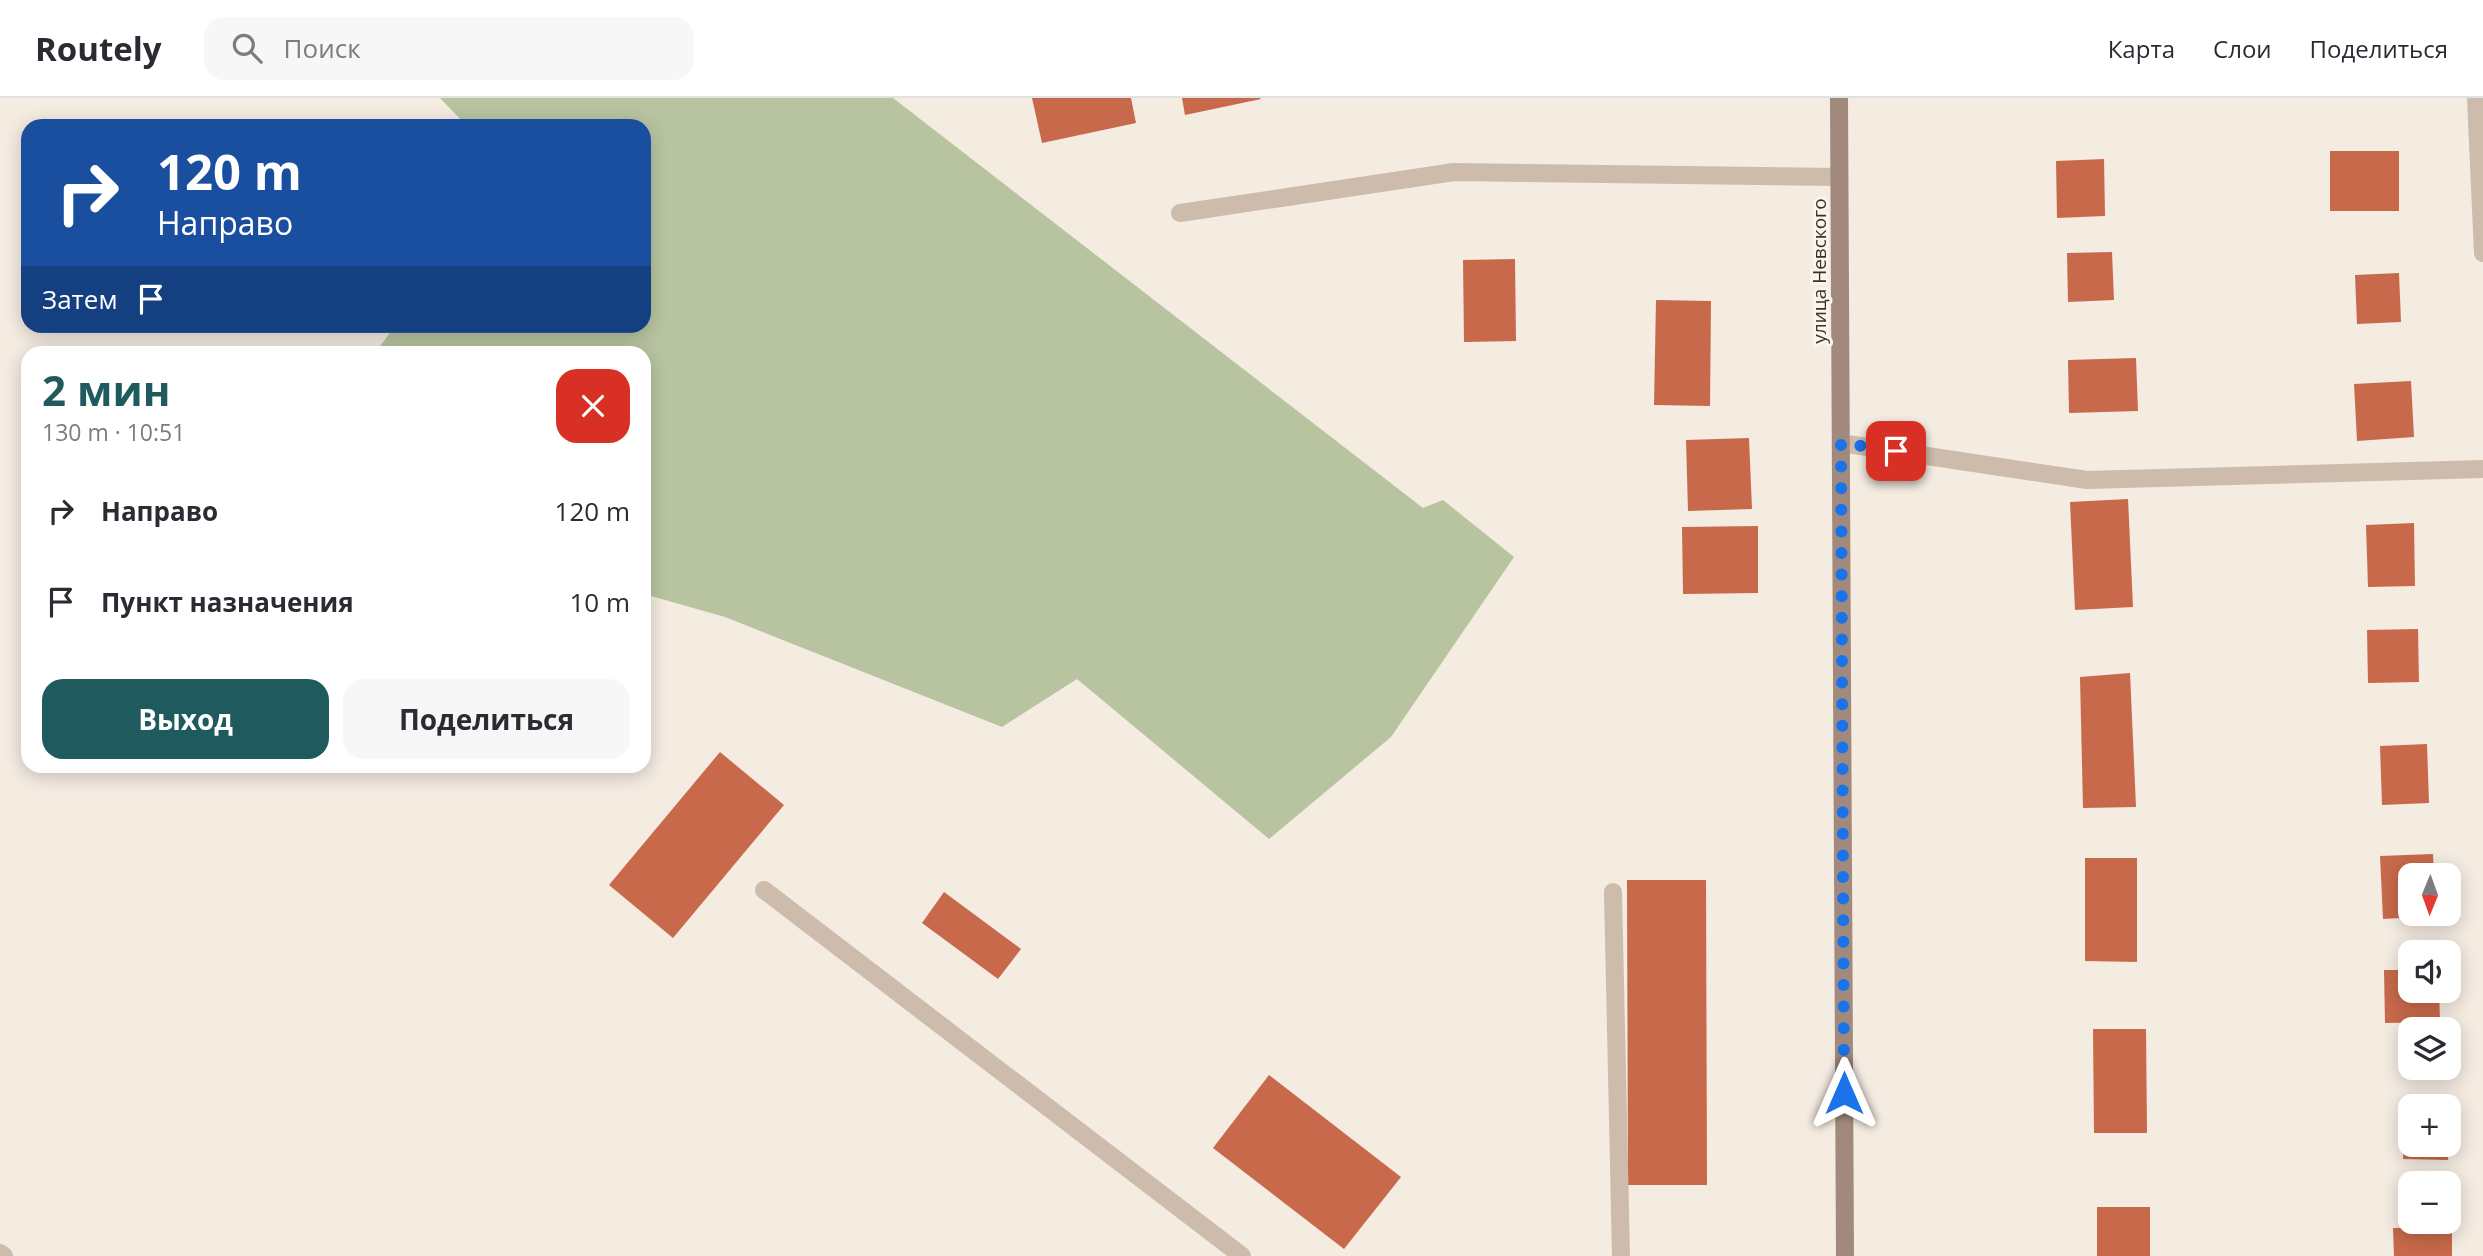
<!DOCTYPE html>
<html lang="ru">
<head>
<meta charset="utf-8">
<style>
	:root { --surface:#fff; --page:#f7f7f7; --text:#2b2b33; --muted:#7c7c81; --line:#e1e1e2; --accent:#1f5a5e }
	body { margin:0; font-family:"Open Sans",sans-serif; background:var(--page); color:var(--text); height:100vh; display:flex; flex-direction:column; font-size:26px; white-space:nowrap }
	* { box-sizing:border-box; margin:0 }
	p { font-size:23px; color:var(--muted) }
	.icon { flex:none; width:38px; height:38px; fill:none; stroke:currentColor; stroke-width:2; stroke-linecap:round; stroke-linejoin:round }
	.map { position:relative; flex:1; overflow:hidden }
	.drawer { position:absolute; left:21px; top:248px; width:630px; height:427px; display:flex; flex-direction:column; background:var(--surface); border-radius:21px; box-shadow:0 4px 18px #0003 }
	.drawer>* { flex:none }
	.top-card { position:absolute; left:21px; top:21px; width:630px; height:214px; border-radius:21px; box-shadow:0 4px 18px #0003; background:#1a4fa0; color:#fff; overflow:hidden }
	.needle { width:46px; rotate:181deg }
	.controls { position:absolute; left:2398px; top:765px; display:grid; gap:14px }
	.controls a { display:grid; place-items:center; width:63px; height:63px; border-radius:14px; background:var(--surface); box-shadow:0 4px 18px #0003; font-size:35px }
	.pin { position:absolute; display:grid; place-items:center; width:60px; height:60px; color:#fff; margin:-30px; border-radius:14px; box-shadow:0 4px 10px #0006 }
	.me { position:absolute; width:77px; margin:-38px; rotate:0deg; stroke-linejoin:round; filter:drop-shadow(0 0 5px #0008) }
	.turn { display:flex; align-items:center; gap:24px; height:147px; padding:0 21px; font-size:32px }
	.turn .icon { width:91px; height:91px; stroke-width:2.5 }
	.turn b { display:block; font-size:49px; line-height:60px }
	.then { display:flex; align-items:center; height:66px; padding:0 21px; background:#0003; gap:14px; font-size:26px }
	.round { display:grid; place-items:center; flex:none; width:74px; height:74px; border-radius:21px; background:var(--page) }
	.summary { display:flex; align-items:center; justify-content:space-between; height:119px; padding:0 21px }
	h1 { font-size:42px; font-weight:700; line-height:52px; color:var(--accent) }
	.primary-button { display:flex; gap:14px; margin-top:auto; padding:14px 21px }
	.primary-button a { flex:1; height:80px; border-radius:21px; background:var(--accent); color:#fff; font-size:28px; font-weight:700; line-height:80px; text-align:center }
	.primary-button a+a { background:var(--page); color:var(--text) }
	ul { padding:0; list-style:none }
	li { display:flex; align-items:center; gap:21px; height:91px; padding:0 21px }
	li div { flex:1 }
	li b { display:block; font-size:26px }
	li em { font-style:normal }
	header { display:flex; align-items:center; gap:42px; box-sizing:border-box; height:98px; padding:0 35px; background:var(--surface); border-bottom:2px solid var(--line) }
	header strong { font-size:33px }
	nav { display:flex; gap:38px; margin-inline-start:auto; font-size:24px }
	.search { width:490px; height:63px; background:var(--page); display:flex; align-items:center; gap:18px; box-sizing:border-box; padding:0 24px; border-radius:21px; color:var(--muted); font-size:26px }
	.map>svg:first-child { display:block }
</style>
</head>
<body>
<header>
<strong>Routely</strong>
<div class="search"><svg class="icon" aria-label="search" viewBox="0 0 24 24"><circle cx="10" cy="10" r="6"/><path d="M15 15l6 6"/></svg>Поиск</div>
<nav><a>Карта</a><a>Слои</a><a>Поделиться</a></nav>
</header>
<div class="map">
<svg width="2483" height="1158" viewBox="0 0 2483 1158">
	<rect width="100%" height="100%" fill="#f4ebe1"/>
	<!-- green -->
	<polygon fill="#b8c4a0" points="440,0 893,0 1423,410 1443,402 1514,459 1391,639 1269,741 1077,581 1002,629 725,519 644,496 644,256 375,255 395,228 644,228 644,28 467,28"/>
	<!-- building -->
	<g fill="#c8694b">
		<polygon points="1032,0 1131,0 1136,25 1042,45"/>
		<polygon points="1182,0 1260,0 1261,1 1185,17"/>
		<rect x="2330" y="53" width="69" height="60"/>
		<polygon points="2104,61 2105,118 2057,120 2056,63"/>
		<polygon points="2112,154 2114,202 2068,204 2067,155"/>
		<polygon points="1515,161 1516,243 1464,244 1463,162"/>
		<polygon points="2399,175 2401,224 2357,226 2355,177"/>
		<polygon points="1656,202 1711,203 1710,308 1654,307"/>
		<polygon points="2136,260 2138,313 2069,315 2068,262"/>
		<polygon points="2411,283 2414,339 2357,343 2354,286"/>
		<polygon points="1749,340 1752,411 1688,413 1686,342"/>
		<polygon points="2128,401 2133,509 2075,512 2070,404"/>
		<polygon points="2414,425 2415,488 2368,489 2366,427"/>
		<polygon points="1758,428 1758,495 1683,496 1682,429"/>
		<polygon points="2418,531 2419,584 2368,585 2367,532"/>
		<polygon points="2130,575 2136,709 2083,710 2080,579"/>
		<polygon points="2427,646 2429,705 2382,707 2380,648"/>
		<polygon points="720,654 784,707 673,840 609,787"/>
		<polygon points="2433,756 2434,777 2410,777 2410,816 2436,816 2436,818 2383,821 2380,758"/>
		<polygon points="2085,760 2137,760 2137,864 2085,863"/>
		<polygon points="1627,782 1706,782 1707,1087 1628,1087"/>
		<polygon points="944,794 1021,851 998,881 922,825"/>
		<polygon points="2384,872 2410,872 2410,892 2439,892 2440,924 2385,925"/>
		<polygon points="2093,931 2146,931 2147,1035 2094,1035"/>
		<polygon points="1269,977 1401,1079 1344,1151 1213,1050"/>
		<polygon points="2405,1001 2449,1002 2449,1008 2410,1008 2410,1046 2449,1046 2448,1062 2403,1061"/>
		<rect x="2097" y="1109" width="53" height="49"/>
		<polygon points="2452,1129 2452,1158 2394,1158 2393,1130"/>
	</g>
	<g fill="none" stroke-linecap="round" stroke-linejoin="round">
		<!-- lane -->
		<g stroke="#cdbbac" stroke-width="18">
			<polyline points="764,792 1242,1158"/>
			<polyline points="1613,794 1621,1158"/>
		</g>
		<!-- street -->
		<g stroke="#cdbbac" stroke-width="18">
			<polyline points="2476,0 2483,155"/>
			<polyline points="1180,115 1454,74 1839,79"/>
			<polyline points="1841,345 2087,382 2483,371"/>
			<polyline points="0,1155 4,1158"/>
		</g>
		<!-- secondary -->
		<polyline stroke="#a18a7d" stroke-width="18" points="1839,0 1845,1158"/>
	</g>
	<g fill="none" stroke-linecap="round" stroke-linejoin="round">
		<!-- route -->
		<polyline stroke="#1a73e8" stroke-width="12" stroke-dasharray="0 21.6" points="1844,995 1841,345 1896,353"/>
	</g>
	<g text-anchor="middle" stroke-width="6" stroke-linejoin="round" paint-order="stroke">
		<!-- street labels -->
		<g font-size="19" fill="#3b302b" stroke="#fbf5ee">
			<text transform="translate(1819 173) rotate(-90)" y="7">улица Невского</text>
		</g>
	</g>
</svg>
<div class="controls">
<a><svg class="needle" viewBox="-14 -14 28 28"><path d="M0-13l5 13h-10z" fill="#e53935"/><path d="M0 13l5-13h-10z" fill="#7c7c81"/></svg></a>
<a><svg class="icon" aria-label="sound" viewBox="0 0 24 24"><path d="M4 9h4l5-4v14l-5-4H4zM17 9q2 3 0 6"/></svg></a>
<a><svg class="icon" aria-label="layers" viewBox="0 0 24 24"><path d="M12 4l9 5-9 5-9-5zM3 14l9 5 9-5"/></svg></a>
<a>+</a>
<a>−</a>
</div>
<div class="pin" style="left:1896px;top:353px;background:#d93025"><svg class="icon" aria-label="arrive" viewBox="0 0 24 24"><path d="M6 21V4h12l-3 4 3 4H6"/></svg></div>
<svg class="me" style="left:1844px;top:995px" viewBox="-20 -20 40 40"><path d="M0-17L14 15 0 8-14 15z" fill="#1a73e8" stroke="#fff" stroke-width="4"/></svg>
<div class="top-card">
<div class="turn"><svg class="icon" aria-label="right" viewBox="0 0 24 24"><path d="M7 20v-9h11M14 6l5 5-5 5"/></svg><div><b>120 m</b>Направо</div></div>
<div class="then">Затем<svg class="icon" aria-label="arrive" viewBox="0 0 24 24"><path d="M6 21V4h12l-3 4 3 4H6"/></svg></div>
</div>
<section class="drawer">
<div class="summary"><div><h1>2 мин</h1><p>130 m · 10:51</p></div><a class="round" style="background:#d93025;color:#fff"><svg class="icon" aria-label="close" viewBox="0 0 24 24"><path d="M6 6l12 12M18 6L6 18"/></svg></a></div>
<ul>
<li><svg class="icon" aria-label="right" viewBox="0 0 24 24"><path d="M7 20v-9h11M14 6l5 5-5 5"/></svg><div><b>Направо</b></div><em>120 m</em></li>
<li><svg class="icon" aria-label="arrive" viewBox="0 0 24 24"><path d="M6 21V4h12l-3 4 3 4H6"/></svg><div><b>Пункт назначения</b></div><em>10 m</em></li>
</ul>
<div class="primary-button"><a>Выход</a><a>Поделиться</a></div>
</section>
</div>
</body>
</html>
